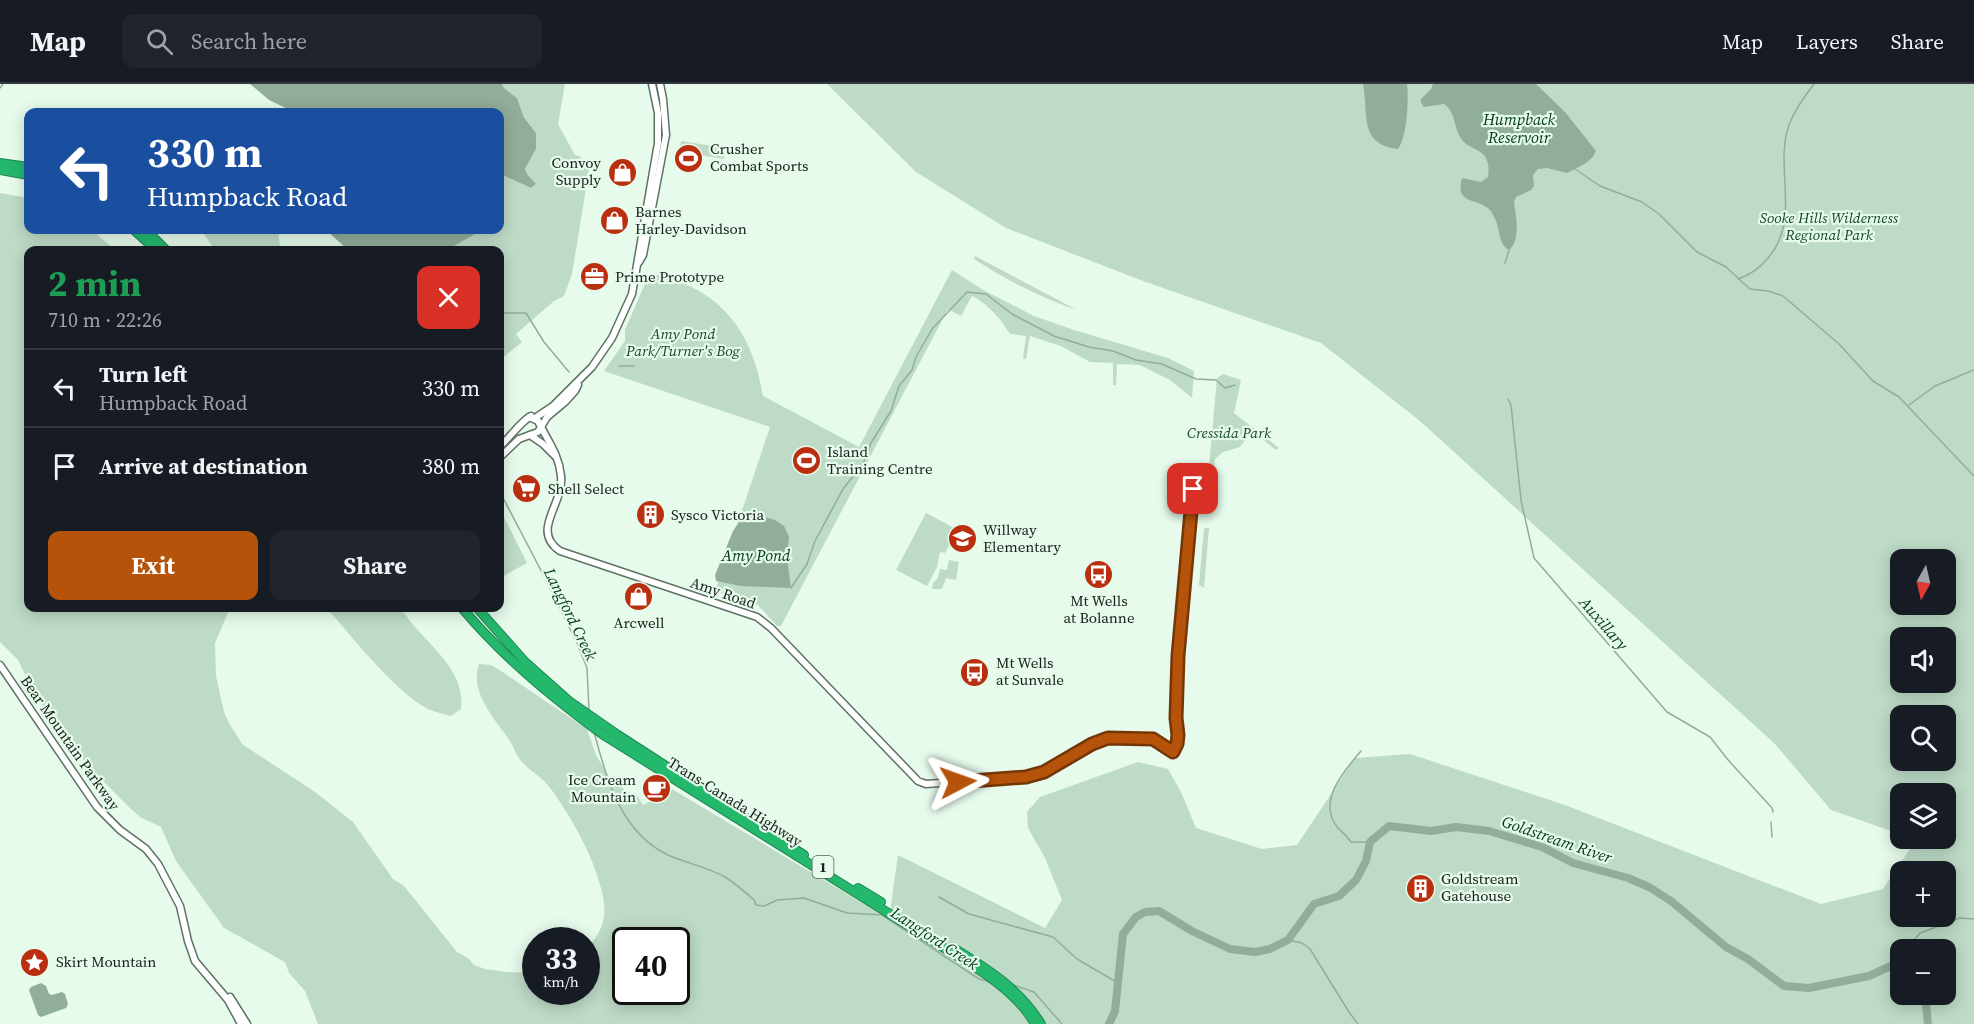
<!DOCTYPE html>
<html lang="en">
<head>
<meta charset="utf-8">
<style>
	:root { --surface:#171b24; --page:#20242c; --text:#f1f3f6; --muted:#9ea1a6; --line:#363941; --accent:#b45309 }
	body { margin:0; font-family:"Source Serif 4",serif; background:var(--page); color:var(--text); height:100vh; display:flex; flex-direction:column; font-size:22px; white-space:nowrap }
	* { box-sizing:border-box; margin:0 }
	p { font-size:20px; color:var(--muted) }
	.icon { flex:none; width:33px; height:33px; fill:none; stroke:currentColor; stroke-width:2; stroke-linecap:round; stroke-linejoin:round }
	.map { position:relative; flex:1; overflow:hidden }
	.sheet { position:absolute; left:24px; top:162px; width:480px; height:366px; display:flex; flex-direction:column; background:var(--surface); border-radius:12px; box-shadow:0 3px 15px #0003 }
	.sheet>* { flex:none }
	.top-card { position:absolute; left:24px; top:24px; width:480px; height:126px; border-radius:12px; box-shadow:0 3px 15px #0003; background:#1a4fa0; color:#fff; overflow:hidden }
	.needle { width:39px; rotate:188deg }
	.tools { position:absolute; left:1890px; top:465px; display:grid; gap:12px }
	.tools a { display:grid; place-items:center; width:66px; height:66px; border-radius:12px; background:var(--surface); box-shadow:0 3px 15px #0003; font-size:30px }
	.speed { position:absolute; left:522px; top:843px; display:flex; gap:12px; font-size:30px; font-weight:700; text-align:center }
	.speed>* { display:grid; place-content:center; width:78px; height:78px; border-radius:50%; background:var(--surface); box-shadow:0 3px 15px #0003; line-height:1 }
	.speed small { font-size:15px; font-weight:400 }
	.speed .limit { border:3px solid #111; border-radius:9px; background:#fff; color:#111 }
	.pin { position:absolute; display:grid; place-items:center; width:51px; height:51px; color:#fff; margin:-26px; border-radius:12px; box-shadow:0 3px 9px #0006 }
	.me { position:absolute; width:66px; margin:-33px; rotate:86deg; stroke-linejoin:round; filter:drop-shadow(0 0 4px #0008) }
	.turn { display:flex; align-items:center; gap:21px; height:126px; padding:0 24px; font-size:27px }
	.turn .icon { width:78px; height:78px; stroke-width:2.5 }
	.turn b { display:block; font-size:42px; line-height:51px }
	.round { display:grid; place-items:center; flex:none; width:63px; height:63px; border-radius:12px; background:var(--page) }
	.headline { display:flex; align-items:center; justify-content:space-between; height:102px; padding:0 24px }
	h1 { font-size:36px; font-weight:700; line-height:45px; color:#1e9e55 }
	.cta { display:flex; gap:12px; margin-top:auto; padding:12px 24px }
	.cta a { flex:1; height:69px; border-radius:12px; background:var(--accent); color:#fff; font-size:24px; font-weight:700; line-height:69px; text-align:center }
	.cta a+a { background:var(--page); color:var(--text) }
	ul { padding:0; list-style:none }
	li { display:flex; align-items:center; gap:18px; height:78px; padding:0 24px; border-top:2px solid var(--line) }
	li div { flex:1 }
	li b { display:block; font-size:22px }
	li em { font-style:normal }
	header { display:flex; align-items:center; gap:36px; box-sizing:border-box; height:84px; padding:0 30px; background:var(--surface); border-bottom:2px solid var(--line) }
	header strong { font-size:28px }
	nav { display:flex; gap:33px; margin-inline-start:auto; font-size:21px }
	.search { width:420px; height:54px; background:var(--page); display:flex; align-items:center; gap:15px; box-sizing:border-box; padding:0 21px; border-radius:12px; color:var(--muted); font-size:22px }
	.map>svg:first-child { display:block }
</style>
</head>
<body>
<header>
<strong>Map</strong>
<div class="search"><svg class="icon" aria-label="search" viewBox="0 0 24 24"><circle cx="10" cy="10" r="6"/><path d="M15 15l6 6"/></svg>Search here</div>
<nav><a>Map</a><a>Layers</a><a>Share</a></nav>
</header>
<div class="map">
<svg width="1974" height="940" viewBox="0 0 1974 940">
	<rect width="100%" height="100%" fill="#e6fbec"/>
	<!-- green -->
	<g fill="#bedbc7" fill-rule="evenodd">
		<polygon points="502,0 565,0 558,40 575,71 580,72 584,81 589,86 572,190 564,212 554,217 516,250 522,258 500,276 500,166 447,166 482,146 500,146 500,90 531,104 536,100 526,90 525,85 536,65 536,49 524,32 517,14 504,4"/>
		<path d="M 827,0 L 1974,0 L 1974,940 L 318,940 L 305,907 L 289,889 L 285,878 L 224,844 L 176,777 L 161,743 L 140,733 L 131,725 L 95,689 L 60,648 L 33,607 L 18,576 L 0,558 L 0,109 L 28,114 L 28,146 L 92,146 L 115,166 L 28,166 L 28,524 L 230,524 L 215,559 L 216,592 L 224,628 L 229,639 L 242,660 L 315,708 L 353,738 L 393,795 L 404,802 L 457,868 L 468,874 L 474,881 L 485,885 L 507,888 L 535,889 L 536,908 L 586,908 C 587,899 584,873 587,866 C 588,861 595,856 597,851 C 609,833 604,813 598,794 C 588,762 570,732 551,705 C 543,694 533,689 524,680 C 516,673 515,665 510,657 C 495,635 469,608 479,580 L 491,581 L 501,587 L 587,645 L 596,671 L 608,691 L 626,707 L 637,712 L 643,721 L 672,705 L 889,835 L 898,771 L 1045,844 L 1062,816 L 1045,774 L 1028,744 L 1027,728 L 1040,713 L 1138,678 L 1168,685 L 1181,708 L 1196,744 L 1262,765 L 1297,761 L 1355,674 L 1410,670 L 1565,721 L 1821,820 L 1883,805 L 1916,756 L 1913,755 L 1946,754 L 1946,710 L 1900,710 L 1900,750 L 1831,726 L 1775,660 L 1420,337 L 1321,259 L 1143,197 L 1006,144 L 916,88 ZM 1900,476 L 1946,476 L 1946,520 L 1900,520 ZM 1900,554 L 1946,554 L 1946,598 L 1900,598 ZM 1900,632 L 1946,632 L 1946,676 L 1900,676 ZM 1900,788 L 1946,788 L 1946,832 L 1900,832 ZM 626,856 L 676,856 L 676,908 L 626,908 ZM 1900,866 L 1946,866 L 1946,910 L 1900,910 Z"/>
		<polygon points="681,57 726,64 724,75 680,68"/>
		<polygon points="201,146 278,146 280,162 283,166 215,166"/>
		<path d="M 975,172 L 1077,226 C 1040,213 1006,196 974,175 Z"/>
		<path d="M 952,186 L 985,207 L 1034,232 L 1074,246 L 1168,274 L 1194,287 L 1192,314 L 1170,296 L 1140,281 L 1117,280 L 1116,301 L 1113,301 L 1113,279 L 1090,278 L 1061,262 L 1030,252 L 1026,275 L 1023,275 L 1026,252 L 1010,250 C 1000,234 989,221 972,212 L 961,232 L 948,225 L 781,542 L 777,542 L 758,521 L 715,507 L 770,343 L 604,287 L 625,257 L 625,246 L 647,195 C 655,188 663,191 672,195 C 728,213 754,256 763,312 L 859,363 Z"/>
		<polygon points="1223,290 1241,296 1234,329 1279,364 1276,366 1252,347 1240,363 1223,368 1215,375 1213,399 1208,394 1217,294"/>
		<polygon points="500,425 527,479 500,494"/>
		<polygon points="926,429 958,446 945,469 940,468 937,483 927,502 896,486"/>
		<polygon points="1204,444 1209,444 1204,504 1199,501"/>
		<polygon points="949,476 959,478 956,496 946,494 942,505 932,505 933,499 938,494 940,485 947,486"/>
		<path d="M 322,524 L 401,524 C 419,556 467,582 461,625 L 451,632 C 443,630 435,628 428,625 C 397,609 356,558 332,530 Z"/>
	</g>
	<!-- water -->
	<g fill="#91ae9a">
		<polygon points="250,0 502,0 504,4 517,14 524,33 536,49 536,65 525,85 527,90 536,100 531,104 500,90 500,28 294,28 269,16"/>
		<path d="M 1363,0 L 1407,0 C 1409,14 1407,54 1398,65 C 1358,60 1369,30 1363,0 Z"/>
		<path d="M 1433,0 L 1536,0 L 1565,28 L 1596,67 C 1592,78 1577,84 1567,89 L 1547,84 L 1538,85 L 1533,91 L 1534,102 L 1531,106 L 1516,113 L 1514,118 C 1516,132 1521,156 1509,166 C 1499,161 1500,147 1496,137 C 1494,133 1492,128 1489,125 C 1475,113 1455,121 1462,94 L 1481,98 L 1488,93 C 1489,86 1489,81 1486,74 C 1482,66 1469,64 1463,57 C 1453,46 1457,29 1444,20 L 1424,23 L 1421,19 L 1421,15 L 1431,5 Z"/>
		<polygon points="326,146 482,146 447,166 348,166"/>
		<polygon points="751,429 775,436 784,442 789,453 787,474 791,504 741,502 716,497 715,491 733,447 743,432"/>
		<polygon points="41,899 46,902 49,910 52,911 62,908 65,910 68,920 66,924 41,933 38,931 29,906 31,903"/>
	</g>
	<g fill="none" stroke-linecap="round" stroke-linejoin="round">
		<!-- stream -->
		<g stroke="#91ae9a" stroke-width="1.5">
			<polyline points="0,4 3,0"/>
			<polyline points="1575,85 1600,102 1642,118 1659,130 1697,168 1726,183 1750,205 1768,207 1783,212 1839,260 1873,297 1899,313 1974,392"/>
			<polyline points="1505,179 1509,166"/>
			<path d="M 1738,195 C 1750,191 1760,184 1768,174 C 1801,136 1775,87 1788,44 C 1793,28 1804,13 1814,0"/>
			<polyline points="500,229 526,229 544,258 569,288"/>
			<polyline points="619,282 634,282"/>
			<polyline points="1508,315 1511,321 1521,416 1534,474 1667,628 1710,653 1729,677 1772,724 1773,728"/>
			<polyline points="1909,321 1935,302 1974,286"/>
			<polyline points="500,408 546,496 577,559 587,584 589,626"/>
			<polyline points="791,504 807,480 815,457 843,405 863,380 871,359 891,327 899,302 912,286 916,273 932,245 967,208 986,210 1012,230 1054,252 1089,263 1113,267 1136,276 1162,280 1196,295 1216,296 1225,304 1235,301"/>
			<path d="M 594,648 C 607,695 620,748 668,771 C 686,779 707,783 725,793 C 735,799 745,808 754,816 L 756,821 L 764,822 L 777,816 L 804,814 L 847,829 L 882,831 L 979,895 L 990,898"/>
			<path d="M 1361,667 C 1344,687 1316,718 1338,744 C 1343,749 1347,752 1351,758 L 1370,758"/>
			<polyline points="1771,738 1772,753"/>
			<polyline points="939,813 969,830 1053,853 1077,875 1118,899"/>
			<polyline points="1288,856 1302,859 1310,865 1349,928 1358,940"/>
			<polyline points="1906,866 1920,849 1960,834 1974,835"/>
			<polyline points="1893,881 1900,872"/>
			<polyline points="1010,900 1034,908 1062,940"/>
		</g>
		<!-- river -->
		<g stroke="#91ae9a" stroke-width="8">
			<polyline points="1925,910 1928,940"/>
			<polyline points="1109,940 1115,927 1123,850 1136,833 1145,828 1159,827 1192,847 1230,865 1255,868 1270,865 1288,856 1314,820 1339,812 1356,796 1366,777 1370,758 1389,742 1431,747 1456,743 1489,747 1542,763 1573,779 1628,794 1649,803 1671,817 1726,863 1748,875 1784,902 1809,904 1869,892 1893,881 1900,881"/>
		</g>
		<defs>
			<g id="secondary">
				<polyline points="639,178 643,171 666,51 663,15 660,0"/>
				<path d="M 529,333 L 538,337 C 547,356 559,370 561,392 C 564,421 530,446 560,467 L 757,533 L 771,544 L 918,697 L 926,700 L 1026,693 L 1044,688 L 1092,660 L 1108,654 L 1153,655 L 1173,668 L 1177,660 L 1178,651 L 1176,634 L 1178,572 L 1193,405"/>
				<polyline points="535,334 553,322 592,283 612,254 632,210 658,59 658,29 652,0"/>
				<polyline points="530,351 543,360 555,372"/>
				<path d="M 500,362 C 510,354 520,338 531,332"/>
				<polyline points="500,373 519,355 538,348 547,333 565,318 575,307 578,301"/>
				<polyline points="0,581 97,723 120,746 146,765 158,780 180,822 188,857 195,877 228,916 241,940"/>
				<polyline points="230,913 247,940"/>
			</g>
			<g id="highway">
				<polyline points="0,79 28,83"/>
				<polyline points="0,86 28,91"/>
				<polyline points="134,146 156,166"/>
				<polyline points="146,146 166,166"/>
				<path d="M 462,524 C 503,573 551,612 602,650 L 981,887 C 1001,901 1023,918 1035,940"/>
				<polyline points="477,524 525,578 569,617 618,651 804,771"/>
				<polyline points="858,804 881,818"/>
				<path d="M 952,863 C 987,885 1019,904 1041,940"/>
			</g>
		</defs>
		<!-- secondary casing -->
		<use href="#secondary" stroke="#5f7164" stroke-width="9"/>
		<!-- highway casing -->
		<use href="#highway" stroke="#208350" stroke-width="10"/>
		<!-- secondary -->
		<use href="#secondary" stroke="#fff" stroke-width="6"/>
		<!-- highway -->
		<use href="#highway" stroke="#24b86d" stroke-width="8"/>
	</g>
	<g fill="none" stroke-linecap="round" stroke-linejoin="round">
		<defs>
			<polyline id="route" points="958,698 1026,693 1044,688 1092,660 1108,654 1153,655 1173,668 1177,660 1178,651 1176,634 1178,572 1193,405"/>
		</defs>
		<!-- route casing -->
		<use href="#route" stroke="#753606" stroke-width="15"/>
		<!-- route -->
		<use href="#route" stroke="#b45309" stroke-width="10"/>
	</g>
	<!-- icons -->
	<defs>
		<symbol id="stadium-disc" viewBox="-11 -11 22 22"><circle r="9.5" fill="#ba2f10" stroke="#e6fbec"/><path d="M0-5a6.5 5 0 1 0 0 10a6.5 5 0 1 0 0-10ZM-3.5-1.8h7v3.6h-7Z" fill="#fff"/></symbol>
		<symbol id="shop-disc" viewBox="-11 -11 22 22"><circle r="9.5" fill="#ba2f10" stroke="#e6fbec"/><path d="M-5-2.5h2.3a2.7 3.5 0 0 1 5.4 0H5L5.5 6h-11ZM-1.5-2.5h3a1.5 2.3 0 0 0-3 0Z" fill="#fff"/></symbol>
		<symbol id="office-disc" viewBox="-11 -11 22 22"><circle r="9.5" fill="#ba2f10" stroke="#e6fbec"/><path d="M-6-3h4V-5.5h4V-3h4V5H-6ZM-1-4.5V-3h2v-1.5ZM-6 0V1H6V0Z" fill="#fff"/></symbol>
		<symbol id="supermarket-disc" viewBox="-11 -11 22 22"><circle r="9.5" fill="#ba2f10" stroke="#e6fbec"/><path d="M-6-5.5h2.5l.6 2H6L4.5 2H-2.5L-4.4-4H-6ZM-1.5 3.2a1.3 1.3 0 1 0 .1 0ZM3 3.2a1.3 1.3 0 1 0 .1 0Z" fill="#fff"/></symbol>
		<symbol id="building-disc" viewBox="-11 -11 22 22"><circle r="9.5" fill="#ba2f10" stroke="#e6fbec"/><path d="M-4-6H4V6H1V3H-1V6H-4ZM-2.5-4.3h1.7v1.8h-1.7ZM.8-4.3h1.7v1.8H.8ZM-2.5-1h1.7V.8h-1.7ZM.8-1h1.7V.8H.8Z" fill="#fff"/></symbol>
		<symbol id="school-disc" viewBox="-11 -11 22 22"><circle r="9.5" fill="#ba2f10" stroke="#e6fbec"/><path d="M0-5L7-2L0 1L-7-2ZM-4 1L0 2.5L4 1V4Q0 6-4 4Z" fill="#fff"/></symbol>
		<symbol id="bus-disc" viewBox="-11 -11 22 22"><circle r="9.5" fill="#ba2f10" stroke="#e6fbec"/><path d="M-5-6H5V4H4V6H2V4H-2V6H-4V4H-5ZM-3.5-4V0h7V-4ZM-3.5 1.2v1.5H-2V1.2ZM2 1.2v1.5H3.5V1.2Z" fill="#fff"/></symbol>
		<symbol id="cafe-disc" viewBox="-11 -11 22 22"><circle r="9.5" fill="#ba2f10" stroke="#e6fbec"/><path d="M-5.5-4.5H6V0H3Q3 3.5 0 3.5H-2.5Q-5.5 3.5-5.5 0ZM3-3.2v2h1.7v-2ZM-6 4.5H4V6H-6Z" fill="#fff"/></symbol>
		<symbol id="sight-disc" viewBox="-11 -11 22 22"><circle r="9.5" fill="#ba2f10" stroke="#e6fbec"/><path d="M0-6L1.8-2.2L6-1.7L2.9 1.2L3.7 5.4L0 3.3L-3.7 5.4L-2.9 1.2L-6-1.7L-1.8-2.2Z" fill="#fff"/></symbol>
	</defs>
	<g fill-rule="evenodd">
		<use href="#stadium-disc" x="672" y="58" width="33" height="33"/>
		<use href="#shop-disc" x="606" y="72" width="33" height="33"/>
		<use href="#shop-disc" x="598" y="120" width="33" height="33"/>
		<use href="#office-disc" x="578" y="176" width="33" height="33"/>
		<use href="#stadium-disc" x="790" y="360" width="33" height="33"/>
		<use href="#supermarket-disc" x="510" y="388" width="33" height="33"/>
		<use href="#building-disc" x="634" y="414" width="33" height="33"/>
		<use href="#school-disc" x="946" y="438" width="33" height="33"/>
		<use href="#bus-disc" x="1082" y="474" width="33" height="33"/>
		<use href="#shop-disc" x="622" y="496" width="33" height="33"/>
		<use href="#bus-disc" x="958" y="572" width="33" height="33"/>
		<use href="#cafe-disc" x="640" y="688" width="33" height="33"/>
		<use href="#building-disc" x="1404" y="788" width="33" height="33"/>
		<use href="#sight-disc" x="18" y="862" width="33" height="33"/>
	</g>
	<g text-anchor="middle" stroke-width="4.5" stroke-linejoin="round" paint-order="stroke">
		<!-- shield labels -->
		<rect fill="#e6fbec" stroke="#56625a" stroke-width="1.5" x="812.5" y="772" width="21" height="22" rx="4.5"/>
		<g font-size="14" font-weight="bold" fill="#19201b">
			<text x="823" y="788">1</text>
		</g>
		<!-- poi labels -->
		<g font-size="15" fill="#19201b" stroke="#e6fbec" text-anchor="start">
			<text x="710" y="70">Crusher<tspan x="710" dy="17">Combat Sports</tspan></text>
			<text x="601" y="84" text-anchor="end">Convoy<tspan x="601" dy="17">Supply</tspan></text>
			<text x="635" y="133">Barnes<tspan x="635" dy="17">Harley-Davidson</tspan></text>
			<text x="615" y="198">Prime Prototype</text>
			<text x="827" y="373">Island<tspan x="827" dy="17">Training Centre</tspan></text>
			<text x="548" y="410">Shell Select</text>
			<text x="671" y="436">Sysco Victoria</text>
			<text x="983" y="451">Willway<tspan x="983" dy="17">Elementary</tspan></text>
			<text x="1099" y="522" text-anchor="middle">Mt Wells<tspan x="1099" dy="17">at Bolanne</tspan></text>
			<text x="639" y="544" text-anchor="middle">Arcwell</text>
			<text x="996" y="584">Mt Wells<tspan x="996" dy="17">at Sunvale</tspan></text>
			<text x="636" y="701" text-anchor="end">Ice Cream<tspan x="636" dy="17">Mountain</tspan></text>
			<text x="1441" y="800">Goldstream<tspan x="1441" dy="17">Gatehouse</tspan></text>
			<text x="56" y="883">Skirt Mountain</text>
		</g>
		<!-- park labels -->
		<g font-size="15" font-style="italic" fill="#15482b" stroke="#e6fbec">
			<text x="1829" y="139">Sooke Hills Wilderness<tspan x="1829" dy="17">Regional Park</tspan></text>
			<text x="683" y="255">Amy Pond<tspan x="683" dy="17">Park/Turner's Bog</tspan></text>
			<text x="1229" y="354">Cressida Park</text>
		</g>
		<!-- street labels -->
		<g font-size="15" fill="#19201b" stroke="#e6fbec">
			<text transform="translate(723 509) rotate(19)" y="5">Amy Road</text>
			<text transform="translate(70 659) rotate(55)" y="5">Bear Mountain Parkway</text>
			<text transform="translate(735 718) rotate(32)" y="5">Trans-Canada Highway</text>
		</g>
		<!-- water labels -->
		<g font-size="16" font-style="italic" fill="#00371b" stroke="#e6fbec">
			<text x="1519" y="41">Humpback<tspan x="1519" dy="18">Reservoir</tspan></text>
			<text x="756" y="477">Amy Pond</text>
			<text transform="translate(571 530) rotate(64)" y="6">Langford Creek</text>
			<text transform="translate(1604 539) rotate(49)" y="6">Auxillary</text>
			<text transform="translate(1557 755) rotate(19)" y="6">Goldstream River</text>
			<text transform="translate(935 854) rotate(33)" y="6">Langford Creek</text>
		</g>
	</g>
</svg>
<div class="tools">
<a><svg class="needle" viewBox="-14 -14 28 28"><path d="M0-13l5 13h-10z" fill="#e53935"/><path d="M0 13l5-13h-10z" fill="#9ea1a6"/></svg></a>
<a><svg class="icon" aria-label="sound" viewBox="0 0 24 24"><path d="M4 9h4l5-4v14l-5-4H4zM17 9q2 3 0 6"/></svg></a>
<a><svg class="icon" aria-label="search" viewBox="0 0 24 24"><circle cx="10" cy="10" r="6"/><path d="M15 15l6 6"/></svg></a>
<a><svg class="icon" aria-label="layers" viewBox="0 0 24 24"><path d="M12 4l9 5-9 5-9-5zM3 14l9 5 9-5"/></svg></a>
<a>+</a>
<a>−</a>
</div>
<div class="speed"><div>33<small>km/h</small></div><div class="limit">40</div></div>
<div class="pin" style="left:1193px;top:405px;background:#d93025"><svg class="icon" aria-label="arrive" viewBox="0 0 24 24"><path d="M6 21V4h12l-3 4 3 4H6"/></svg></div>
<svg class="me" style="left:958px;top:698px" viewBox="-20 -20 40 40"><path d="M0-17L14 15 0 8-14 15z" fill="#b45309" stroke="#fff" stroke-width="4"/></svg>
<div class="top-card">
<div class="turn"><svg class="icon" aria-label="left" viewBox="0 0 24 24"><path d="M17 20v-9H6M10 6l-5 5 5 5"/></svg><div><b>330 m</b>Humpback Road</div></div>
</div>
<section class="sheet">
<div class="headline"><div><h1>2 min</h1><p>710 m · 22:26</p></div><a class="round" style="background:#d93025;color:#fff"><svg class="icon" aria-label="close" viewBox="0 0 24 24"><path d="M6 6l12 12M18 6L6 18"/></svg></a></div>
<ul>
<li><svg class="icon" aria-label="left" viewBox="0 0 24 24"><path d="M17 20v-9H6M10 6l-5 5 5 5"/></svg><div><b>Turn left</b><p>Humpback Road</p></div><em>330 m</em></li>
<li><svg class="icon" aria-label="arrive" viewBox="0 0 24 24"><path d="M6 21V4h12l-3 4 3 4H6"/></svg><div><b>Arrive at destination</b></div><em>380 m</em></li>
</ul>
<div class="cta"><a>Exit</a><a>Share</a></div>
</section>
</div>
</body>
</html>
